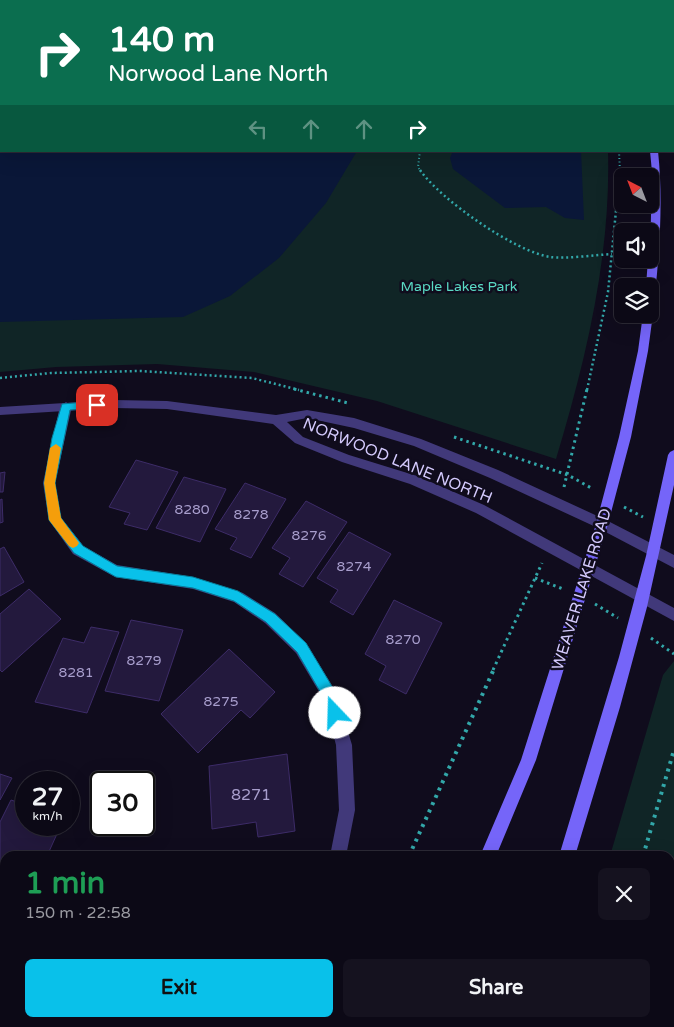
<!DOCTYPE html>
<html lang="en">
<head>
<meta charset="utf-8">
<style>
	:root { --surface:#0c0916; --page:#15121f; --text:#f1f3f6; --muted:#9a9aa1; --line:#2c2a35; --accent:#09c1ea }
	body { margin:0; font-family:"Varela Round",sans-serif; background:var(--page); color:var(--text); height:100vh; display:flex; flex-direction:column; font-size:19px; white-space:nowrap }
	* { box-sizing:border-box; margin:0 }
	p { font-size:16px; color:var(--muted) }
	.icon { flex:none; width:28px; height:28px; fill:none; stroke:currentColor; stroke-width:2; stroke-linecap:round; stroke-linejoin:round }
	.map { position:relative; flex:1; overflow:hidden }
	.side { position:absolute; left:0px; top:851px; width:675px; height:176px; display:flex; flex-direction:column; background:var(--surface); border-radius:15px 15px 0 0; box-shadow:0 5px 20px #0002,0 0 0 1px var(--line) }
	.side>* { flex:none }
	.top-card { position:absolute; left:0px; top:0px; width:675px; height:152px; box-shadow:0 5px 20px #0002,0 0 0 1px var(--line); background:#0b6e4f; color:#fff; overflow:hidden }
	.needle { width:32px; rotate:318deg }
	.tools { position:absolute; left:614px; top:168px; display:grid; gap:10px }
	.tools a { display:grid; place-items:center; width:45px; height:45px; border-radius:8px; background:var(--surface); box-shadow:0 5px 20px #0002,0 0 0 1px var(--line); font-size:25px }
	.speed { position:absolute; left:15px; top:771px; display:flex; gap:10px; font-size:25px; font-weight:700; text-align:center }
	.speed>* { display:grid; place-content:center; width:65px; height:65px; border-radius:50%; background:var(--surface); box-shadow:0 5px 20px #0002,0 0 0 1px var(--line); line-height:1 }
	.speed small { font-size:12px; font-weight:400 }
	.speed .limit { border:2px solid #111; border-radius:8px; background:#fff; color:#111 }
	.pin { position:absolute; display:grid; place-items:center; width:42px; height:42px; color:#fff; margin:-21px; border-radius:10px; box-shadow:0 2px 8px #0006 }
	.me { position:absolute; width:55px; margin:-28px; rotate:339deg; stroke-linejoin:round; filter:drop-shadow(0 0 4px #0008) }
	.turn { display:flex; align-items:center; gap:18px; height:105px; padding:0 25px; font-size:22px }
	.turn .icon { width:65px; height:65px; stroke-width:2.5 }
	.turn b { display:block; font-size:35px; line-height:42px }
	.lanes { display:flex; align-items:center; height:48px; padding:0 25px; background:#0003; justify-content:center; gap:25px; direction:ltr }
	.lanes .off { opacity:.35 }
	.round { display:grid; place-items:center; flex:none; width:52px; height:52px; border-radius:8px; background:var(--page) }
	.summary { display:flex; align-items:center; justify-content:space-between; height:85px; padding:0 25px }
	h1 { font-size:30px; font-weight:700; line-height:38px; color:#1e9e55 }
	.action { display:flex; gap:10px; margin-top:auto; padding:10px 25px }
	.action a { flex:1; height:58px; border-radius:8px; background:var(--accent); color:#111; font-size:20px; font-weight:700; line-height:58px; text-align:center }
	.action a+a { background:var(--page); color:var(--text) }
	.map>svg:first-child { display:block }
</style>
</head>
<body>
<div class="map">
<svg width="674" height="1027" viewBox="0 0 674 1027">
	<rect width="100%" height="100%" fill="#100c1d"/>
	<!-- green -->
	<g fill="#102526">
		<path d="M 0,0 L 605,0 L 1,1 L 1,151 L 608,151 C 611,255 586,360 556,459 L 377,401 L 254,372 L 157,364 L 56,367 L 0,372 Z"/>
		<polygon points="674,661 674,1027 553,1027 555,1022 670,1022 670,856 610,856 663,675"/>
	</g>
	<!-- water -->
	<g fill="#0a1738">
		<polygon points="0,0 143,0 1,1 1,151 357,151 326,203 279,258 230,296 183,317 0,322"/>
		<polygon points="199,0 566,0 199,1"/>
		<polygon points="453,151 581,151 584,220 565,218 546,207 505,208 453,169 450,158"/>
	</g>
	<!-- building -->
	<g fill="#23193d" stroke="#3d2c68">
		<polygon points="136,460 178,472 147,530 124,524 130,513 109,507"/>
		<polygon points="5,472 3,492 0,492 0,473"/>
		<polygon points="184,477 226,489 200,542 156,528"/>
		<polygon points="245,483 286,499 251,558 230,549 237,538 215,529"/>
		<polygon points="2,499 3,522 0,523 0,500"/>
		<polygon points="306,501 347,522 303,587 279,574 290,558 272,548"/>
		<polygon points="349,532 391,554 353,615 330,602 338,590 317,578"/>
		<polygon points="4,547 24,582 0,596 0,549"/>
		<polygon points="29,589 61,619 2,672 0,670 0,614"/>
		<polygon points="394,600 442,623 406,694 379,680 386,666 365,654"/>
		<polygon points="131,620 183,630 159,701 105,691"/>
		<polygon points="91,627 119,632 87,713 35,702 63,638 84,643"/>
		<polygon points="229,649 275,692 250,718 241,710 198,753 161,714"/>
		<polygon points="287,754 295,831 258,837 256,822 212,829 209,766"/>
		<polygon points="0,774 12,778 0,800"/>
		<polygon points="11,800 26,805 26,825 61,825 47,856 5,856 5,934 0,932 0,822"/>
	</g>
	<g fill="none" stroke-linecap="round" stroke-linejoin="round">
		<!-- path-far3 -->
		<g stroke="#32a7a9" stroke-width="2" stroke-dasharray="1 2.5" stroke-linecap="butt">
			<polyline points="420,151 418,167 421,172"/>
			<polyline points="619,151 620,172"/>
		</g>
		<!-- path-far2 -->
		<g stroke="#32a7a9" stroke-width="2.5" stroke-dasharray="2 3" stroke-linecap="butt">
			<path d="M 420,170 C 441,200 514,251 550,257 C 566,259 595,255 612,254"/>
			<polyline points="0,378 51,373 140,371 252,378 299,390"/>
			<polyline points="587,390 608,292 620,170"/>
		</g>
		<!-- path-far1 -->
		<g stroke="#32a7a9" stroke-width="3" stroke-dasharray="2.5 4" stroke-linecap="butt">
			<polyline points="294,389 348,403"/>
			<polyline points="454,437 568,475 593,489"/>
			<polyline points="564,487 587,389"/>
			<polyline points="624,507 643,517"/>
			<polyline points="535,578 563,589"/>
			<polyline points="595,604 618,618"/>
			<polyline points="651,638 674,654"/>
			<polyline points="493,670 542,563"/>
		</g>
		<!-- path -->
		<g stroke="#32a7a9" stroke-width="4" stroke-dasharray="3 5" stroke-linecap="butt">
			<polyline points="409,856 494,669"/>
			<polyline points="643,856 674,750"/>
			<polyline points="323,1027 325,1022"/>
			<polyline points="589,1027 591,1022"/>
		</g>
		<!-- minor -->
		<g fill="#41397a" fill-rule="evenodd">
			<polygon points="66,402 72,406 55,483 61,518 83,546 117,565 193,577 243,593 275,613 306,643 336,692 352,745 355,810 346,856 330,856 339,810 336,745 324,700 296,653 265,623 234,602 193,589 115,577 73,554 49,520 43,483 60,406"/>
			<polygon points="215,1022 237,1022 235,1027 213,1027"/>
		</g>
		<!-- tertiary -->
		<polygon fill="#41397a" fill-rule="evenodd" points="113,400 167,401 276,415 307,410 354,418 421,439 498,470 606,520 674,555 674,568 598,528 490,478 414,446 354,428 307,418 287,422 303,437 349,455 417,476 484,505 674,608 674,621 476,513 410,484 342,462 295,443 273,424 167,409 113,408 0,415 0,407"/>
		<!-- secondary -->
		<g fill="#7565f9" fill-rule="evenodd">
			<rect x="634" y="0" width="7" height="1"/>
			<rect x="666" y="0" width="6" height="1"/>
			<path d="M 650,151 L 658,151 C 663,198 660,247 655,294 L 650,297 L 650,286 L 646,286 L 648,259 L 650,259 L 652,172 Z"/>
			<polygon points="650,311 653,314 648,351 631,437 608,524 536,760 496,856 480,856 521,760 596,524 619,437 638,351 643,314 650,314"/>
			<polygon points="674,450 674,485 647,607 620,707 575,856 559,856 619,657 646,556 668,455 670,452"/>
			<polygon points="406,1022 424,1022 422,1027 404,1027"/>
			<polygon points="493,1022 511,1022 509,1027 491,1027"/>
		</g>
	</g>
	<!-- route -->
	<polygon fill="#09c1ea" stroke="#067d98" points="97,401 102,405 101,408 70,410 55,483 61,518 83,546 117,566 193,577 238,591 275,614 306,643 336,693 342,713 340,718 335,720 331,718 325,700 297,652 266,622 234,601 193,588 116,577 74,553 49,520 44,483 52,438 62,404"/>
	<!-- slow -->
	<polygon fill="#f59e0b" points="56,444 61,448 55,483 61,518 79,543 77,546 73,548 69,546 49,520 44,483 50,448"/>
	<g text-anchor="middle" stroke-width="5" stroke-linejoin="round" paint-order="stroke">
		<!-- far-park labels -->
		<g font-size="14" fill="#5ad9c4" stroke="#100c1d">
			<text x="459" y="291">Maple Lakes Park</text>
		</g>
		<!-- number labels -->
		<g font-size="14" fill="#a89ecd">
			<text x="192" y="514">8280</text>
			<text x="251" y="519">8278</text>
			<text x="309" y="540">8276</text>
			<text x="354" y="571">8274</text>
			<text x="403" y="644">8270</text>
			<text x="144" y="665">8279</text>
			<text x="76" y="677">8281</text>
			<text x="221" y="706">8275</text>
		</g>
		<!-- street labels -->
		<g font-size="16" fill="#d4cafd" stroke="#100c1d">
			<text transform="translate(398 460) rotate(22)" y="6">NORWOOD LANE NORTH</text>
			<text transform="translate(581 589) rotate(-73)" y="6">WEAVER LAKE ROAD</text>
		</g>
		<!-- near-number labels -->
		<g font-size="16" fill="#a89ecd">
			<text x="251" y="800">8271</text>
		</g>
	</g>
</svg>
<div class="tools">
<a><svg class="needle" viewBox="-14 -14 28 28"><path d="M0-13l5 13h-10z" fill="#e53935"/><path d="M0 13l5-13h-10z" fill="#9a9aa1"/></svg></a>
<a><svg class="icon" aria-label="sound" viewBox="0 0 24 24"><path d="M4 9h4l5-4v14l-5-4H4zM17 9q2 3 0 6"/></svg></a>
<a><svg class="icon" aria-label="layers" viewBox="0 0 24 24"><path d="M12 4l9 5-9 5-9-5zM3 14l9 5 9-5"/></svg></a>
</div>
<div class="speed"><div>27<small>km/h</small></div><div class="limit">30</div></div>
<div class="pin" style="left:97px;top:405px;background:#d93025"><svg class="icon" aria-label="arrive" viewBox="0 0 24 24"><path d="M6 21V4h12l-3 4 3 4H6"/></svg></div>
<svg class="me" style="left:335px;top:713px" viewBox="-20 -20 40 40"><circle r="19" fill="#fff"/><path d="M0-13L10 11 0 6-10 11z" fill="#09c1ea"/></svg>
<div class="top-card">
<div class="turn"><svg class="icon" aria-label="right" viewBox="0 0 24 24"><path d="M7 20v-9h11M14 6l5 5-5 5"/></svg><div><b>140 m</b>Norwood Lane North</div></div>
<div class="lanes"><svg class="icon off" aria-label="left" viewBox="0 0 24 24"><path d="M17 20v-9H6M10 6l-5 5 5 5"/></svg><svg class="icon off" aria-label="ahead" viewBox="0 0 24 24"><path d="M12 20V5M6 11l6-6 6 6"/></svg><svg class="icon off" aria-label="ahead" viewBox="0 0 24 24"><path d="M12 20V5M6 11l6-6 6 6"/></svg><svg class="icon" aria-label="right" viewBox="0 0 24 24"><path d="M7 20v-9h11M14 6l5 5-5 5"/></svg></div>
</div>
<section class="side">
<div class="summary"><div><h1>1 min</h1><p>150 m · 22:58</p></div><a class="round"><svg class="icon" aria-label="close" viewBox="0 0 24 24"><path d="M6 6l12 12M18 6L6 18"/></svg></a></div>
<div class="action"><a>Exit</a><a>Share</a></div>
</section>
</div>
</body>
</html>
